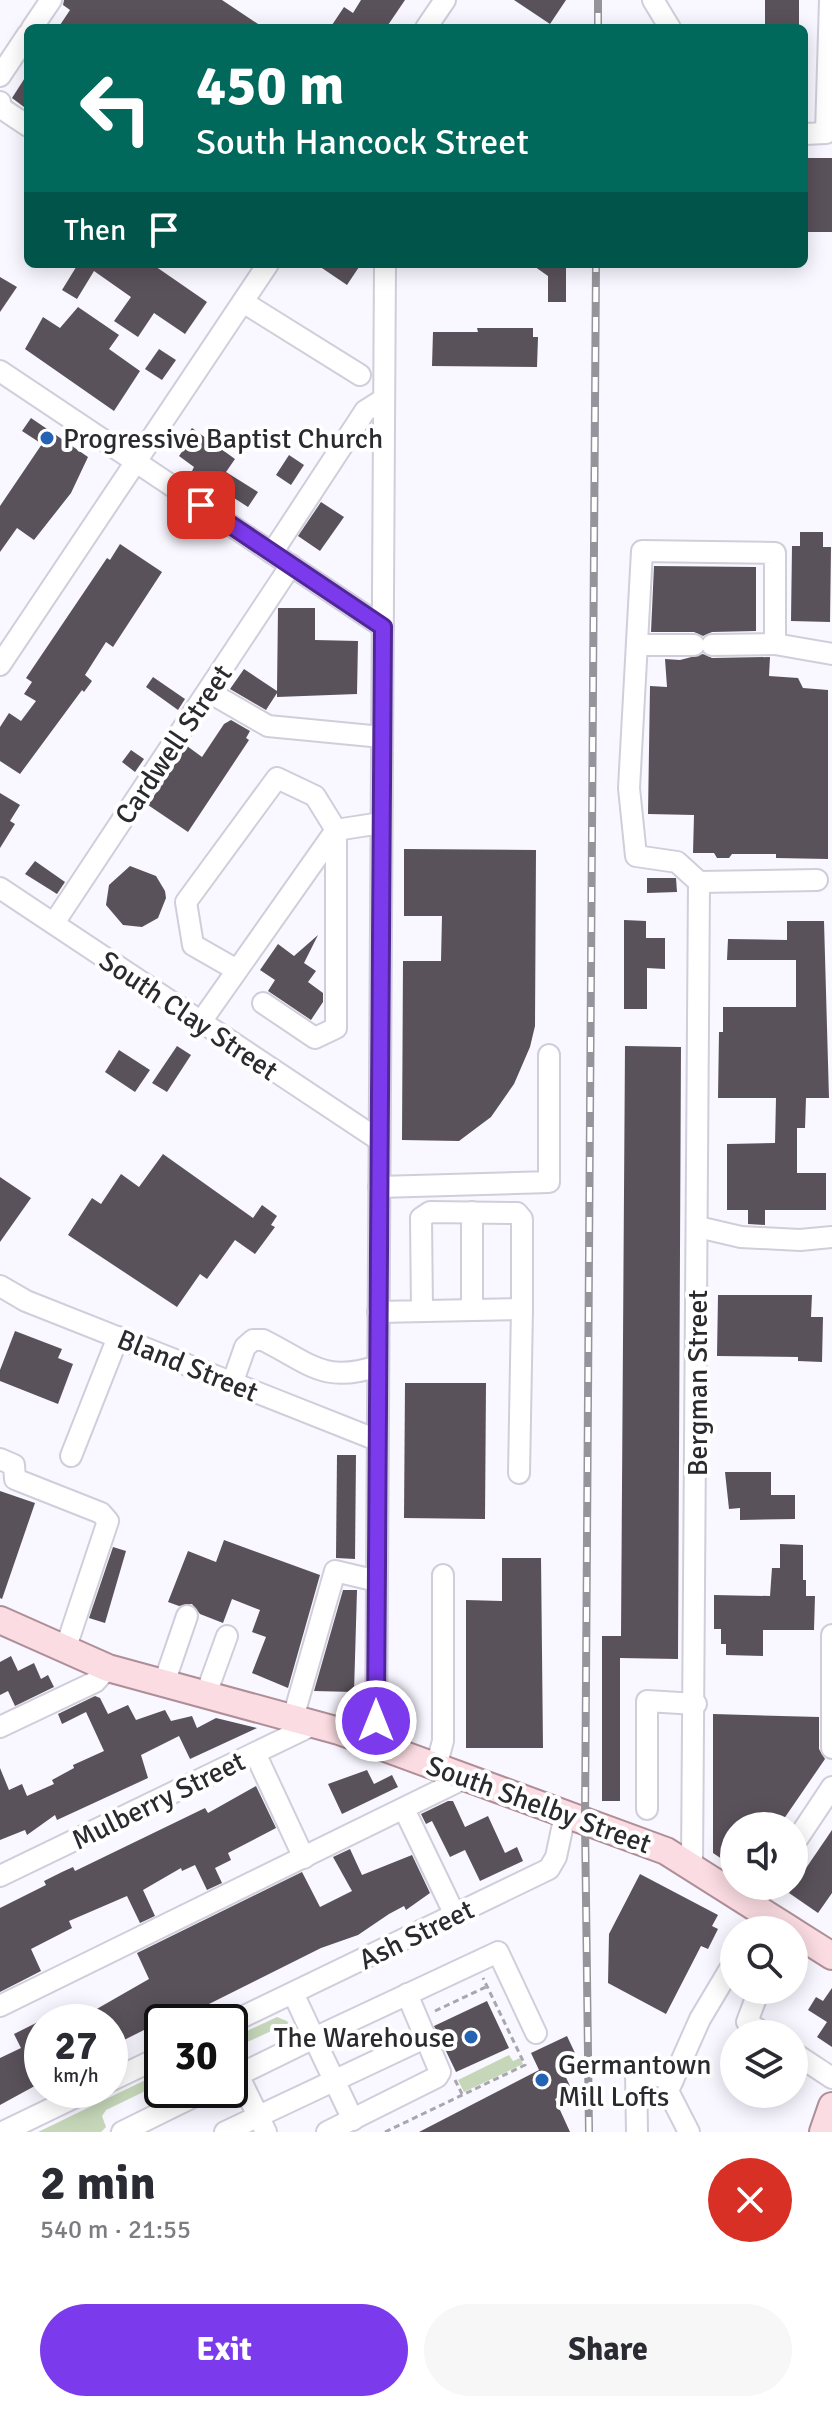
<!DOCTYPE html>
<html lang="en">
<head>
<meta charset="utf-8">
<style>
	:root { --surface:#fff; --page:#f7f7f7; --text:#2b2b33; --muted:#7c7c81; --accent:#7c3aed }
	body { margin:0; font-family:Signika,sans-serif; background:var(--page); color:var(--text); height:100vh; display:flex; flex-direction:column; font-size:30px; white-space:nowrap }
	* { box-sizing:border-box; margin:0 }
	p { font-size:26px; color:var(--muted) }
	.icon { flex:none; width:44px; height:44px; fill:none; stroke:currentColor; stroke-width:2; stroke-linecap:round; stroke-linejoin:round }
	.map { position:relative; height:2132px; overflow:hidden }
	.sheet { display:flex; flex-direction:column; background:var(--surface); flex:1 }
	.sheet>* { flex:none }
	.guide { position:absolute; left:24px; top:24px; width:784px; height:244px; border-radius:12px; box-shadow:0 4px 20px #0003; background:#00695c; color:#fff; overflow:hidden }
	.controls { position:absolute; left:720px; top:1812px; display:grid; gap:16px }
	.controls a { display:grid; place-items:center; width:88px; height:88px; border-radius:50%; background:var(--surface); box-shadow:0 4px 20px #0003; font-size:40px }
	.speed { position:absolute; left:24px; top:2004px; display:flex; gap:16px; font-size:40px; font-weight:700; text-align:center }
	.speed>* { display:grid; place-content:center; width:104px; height:104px; border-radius:50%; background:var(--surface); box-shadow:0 4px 20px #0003; line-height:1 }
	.speed small { font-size:20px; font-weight:400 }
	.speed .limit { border:4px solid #111; border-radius:12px; background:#fff; color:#111 }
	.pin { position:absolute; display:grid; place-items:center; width:68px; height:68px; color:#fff; margin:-34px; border-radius:16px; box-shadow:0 4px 12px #0006 }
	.me { position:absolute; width:88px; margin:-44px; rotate:0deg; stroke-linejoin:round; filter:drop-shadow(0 0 6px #0008) }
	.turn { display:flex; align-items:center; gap:28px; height:168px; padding:0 40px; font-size:36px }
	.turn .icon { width:104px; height:104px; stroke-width:2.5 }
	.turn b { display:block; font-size:56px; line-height:68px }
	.then { display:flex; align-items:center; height:76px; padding:0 40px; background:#0003; gap:16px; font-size:30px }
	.round { display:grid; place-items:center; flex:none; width:84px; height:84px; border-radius:42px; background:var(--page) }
	.headline { display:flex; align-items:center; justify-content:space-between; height:136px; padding:0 40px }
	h1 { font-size:48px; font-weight:700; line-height:60px }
	.action { display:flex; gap:16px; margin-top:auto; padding:16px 40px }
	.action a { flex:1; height:92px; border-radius:48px; background:var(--accent); color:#fff; font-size:32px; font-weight:700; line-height:92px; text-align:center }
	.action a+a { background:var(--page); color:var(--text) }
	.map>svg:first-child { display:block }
</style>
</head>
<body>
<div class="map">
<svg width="832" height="2132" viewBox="0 0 832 2132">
	<rect width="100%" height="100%" fill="#f9f7ff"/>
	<!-- green -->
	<g fill="#c6d7b9">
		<polygon points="277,2017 287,2021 296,2033 294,2038 286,2039 283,2033 291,2036 292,2030 280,2027 230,2050 230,2039"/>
		<polygon points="509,2055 513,2061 520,2058 523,2064 464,2092 458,2080"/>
		<polygon points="162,2072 162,2083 106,2110 102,2116 106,2127 101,2132 38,2132"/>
	</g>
	<!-- building -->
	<g fill="#5a525b">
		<polygon points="64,0 222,0 264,28 58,28 70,10 63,5"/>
		<polygon points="361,0 405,0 386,28 330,28 344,7 353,13"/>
		<polygon points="514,0 566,0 550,24"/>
		<rect x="765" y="0" width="34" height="28"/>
		<polygon points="28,73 28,110 12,98"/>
		<rect x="804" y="158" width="28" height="74"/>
		<polygon points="78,264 152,264 207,302 185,334 154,313 138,337 114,321 131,297 94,271 77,299 62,290"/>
		<polygon points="316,264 361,264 347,285"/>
		<polygon points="531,264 566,264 566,302 548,302 548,276"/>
		<polygon points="0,277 17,287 0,312"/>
		<polygon points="78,307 119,335 109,349 140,371 114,411 25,349 43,317 60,328"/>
		<polygon points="477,328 533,328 533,337 538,337 537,367 432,366 433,332 478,332"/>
		<polygon points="159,349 176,360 162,380 145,369"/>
		<polygon points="31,418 88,457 71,493 34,540 17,528 0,552 0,506 42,444 22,431"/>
		<polygon points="192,428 235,459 226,472 258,492 248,507 192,471 194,467 179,456 189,442 184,439"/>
		<polygon points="289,455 304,465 291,485 276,475"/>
		<polygon points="321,502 344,517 320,551 298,536"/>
		<polygon points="800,532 823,532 823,547 831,547 830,622 791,621 792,546 800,546"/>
		<polygon points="120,544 162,572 113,647 106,642 85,675 92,681 84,692 82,690 20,774 0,761 0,727 9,713 21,721 36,701 24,694 32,682 26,678 107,558 110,560"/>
		<polygon points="654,566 756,567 756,631 712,632 703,636 694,632 651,632"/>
		<polygon points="278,608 315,608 315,640 358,641 357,694 277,697 277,693 266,710 230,689 244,669 277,691"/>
		<polygon points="703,654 712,658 770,657 769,676 798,678 803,688 828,690 828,859 776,858 776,854 732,854 729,858 717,858 714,853 693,853 694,815 648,814 650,686 667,687 665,659 680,660"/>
		<polygon points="153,677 185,699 178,710 146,687"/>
		<polygon points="231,720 250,731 246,738 249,740 188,832 148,805 187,746 202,757 224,724"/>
		<polygon points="131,750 144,759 135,772 122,762"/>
		<polygon points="0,793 20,805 10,821 15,824 0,848"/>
		<polygon points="404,849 536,850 535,1026 530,1047 514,1084 491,1117 459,1141 402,1140 403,961 441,961 442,916 404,916"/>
		<polygon points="35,861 65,882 57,894 25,874"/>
		<polygon points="130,866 156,876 165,891 166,898 158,918 142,927 123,925 106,905 109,885"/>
		<polygon points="647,878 676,878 677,892 647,893"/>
		<polygon points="624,920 646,921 646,938 665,938 665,969 647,968 647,1009 624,1009"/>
		<polygon points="787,921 824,921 829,1098 806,1098 805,1128 797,1128 797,1173 826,1173 826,1210 765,1210 765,1225 748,1224 748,1210 727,1210 727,1144 775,1143 776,1098 718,1098 719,1032 723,1032 723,1007 796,1007 796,960 727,960 728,939 787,940"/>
		<polygon points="318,935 304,963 316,971 308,982 323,993 323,1002 311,1020 268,991 275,980 260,970 278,944 294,956"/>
		<polygon points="177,1046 191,1055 167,1092 152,1083"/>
		<polygon points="625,1046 681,1047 678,1659 620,1658 620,1801 602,1801 602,1636 621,1636"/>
		<polygon points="119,1050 150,1070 135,1092 105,1072"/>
		<polygon points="163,1154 253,1218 262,1205 277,1216 271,1225 275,1227 255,1254 235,1240 207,1279 200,1274 177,1307 68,1235 92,1198 101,1204 121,1174 139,1187"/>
		<polygon points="0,1177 31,1198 0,1242"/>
		<polygon points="718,1295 812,1295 811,1317 823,1317 822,1362 798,1361 798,1357 717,1356"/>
		<polygon points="15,1331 62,1349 58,1358 73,1364 58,1404 0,1381 0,1370"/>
		<polygon points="405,1383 486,1383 485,1519 404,1518"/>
		<polygon points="337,1455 356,1455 355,1559 336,1558"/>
		<polygon points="725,1472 771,1472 771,1495 795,1495 795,1519 740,1520 740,1508 729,1509"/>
		<polygon points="0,1491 35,1503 2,1599 0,1598"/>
		<polygon points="224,1540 320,1575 288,1688 252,1673 266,1637 252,1632 260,1610 232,1599 223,1623 200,1614 192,1604 179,1606 168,1602 188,1551 216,1562"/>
		<polygon points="780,1544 803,1545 803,1580 806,1580 806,1596 815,1596 814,1630 763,1630 763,1656 726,1655 726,1644 721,1644 721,1629 714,1629 714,1595 770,1596 772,1568 780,1568"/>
		<polygon points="113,1547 126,1551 105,1623 89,1618"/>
		<polygon points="502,1558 541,1558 543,1748 466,1748 466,1600 502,1601"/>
		<polygon points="343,1590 357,1590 354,1692 314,1691"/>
		<polygon points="11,1656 18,1671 34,1663 41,1679 48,1675 54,1687 15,1706 8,1691 0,1695 0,1662"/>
		<polygon points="95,1696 100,1698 108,1714 128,1705 136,1720 165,1710 171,1721 192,1716 197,1728 216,1718 257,1728 190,1759 179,1736 141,1755 148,1778 57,1820 55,1815 27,1835 25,1830 0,1840 0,1768 9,1790 22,1784 27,1796 54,1784 52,1780 74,1768 73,1765 104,1751 86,1712 62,1724 58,1714"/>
		<polygon points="713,1714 819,1717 819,1749 825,1759 779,1826 734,1826 734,1867 713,1853"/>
		<polygon points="367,1770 374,1784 392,1775 398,1787 342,1814 328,1784"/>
		<polygon points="256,1786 276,1828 228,1853 231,1860 215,1868 222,1883 207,1890 195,1865 182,1871 181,1868 143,1890 155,1916 140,1923 127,1896 69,1921 72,1928 31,1949 41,1971 0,1992 0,1908 46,1885 44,1881 62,1872 73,1867 75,1871 205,1808 208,1813"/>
		<polygon points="448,1801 453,1801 465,1827 488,1816 505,1853 517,1847 523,1861 480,1881 465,1850 450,1857 432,1821 426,1824 421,1814"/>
		<polygon points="832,1830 832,1893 818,1913 789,1893"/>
		<polygon points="350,1849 362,1875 412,1855 430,1893 406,1910 404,1906 389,1914 358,1935 321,1948 207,2005 170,2017 110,2047 110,2022 74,2022 149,1979 137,1953 302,1872 320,1907 352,1891 333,1857"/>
		<polygon points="640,1874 718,1915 712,1926 718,1929 708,1949 701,1946 666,2014 608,1983 609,1934"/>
		<polygon points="832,1988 832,2047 817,2037 827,2022 808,2010 816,1997 823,2001"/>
		<polygon points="487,2001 509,2048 456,2072 434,2026"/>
		<polygon points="42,2020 42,2082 0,2105 0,2058 21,2048 14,2034"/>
		<polygon points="567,2036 575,2053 558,2061 572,2090 555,2099 570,2132 419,2132 539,2070 531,2053"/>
	</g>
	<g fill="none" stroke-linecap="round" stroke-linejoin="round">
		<defs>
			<g id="minor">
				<polyline points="653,0 670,28"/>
				<polyline points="32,28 51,0"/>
				<polyline points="426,28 445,0"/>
				<polyline points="0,76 28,34"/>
				<polyline points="0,102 1,108 28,126"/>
				<polyline points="804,134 826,133 830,0"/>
				<polyline points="243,302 360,375"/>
				<polyline points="0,371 383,627"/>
				<polyline points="272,553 365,411 384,399"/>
				<polyline points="637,645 694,645"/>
				<polyline points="712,645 775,644"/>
				<polyline points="0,665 268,264"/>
				<polyline points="209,692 268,726 382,737"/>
				<polyline points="817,880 699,882 677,862 636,856 629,788 642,551 775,553 775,644 832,654"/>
				<polyline points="0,888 379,1140"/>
				<polyline points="54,923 291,565"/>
				<polyline points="235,969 193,945 186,902 277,778 315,796 336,830 336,1028 315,1038 263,1003"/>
				<polyline points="200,1023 336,830 381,823"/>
				<polyline points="379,1187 549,1182 549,1055"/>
				<polyline points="698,1227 741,1237 800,1240 832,1237"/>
				<polyline points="0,1286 26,1301 377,1440"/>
				<polyline points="472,1310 472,1212"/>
				<polyline points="378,1312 522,1309 522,1219 517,1213 430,1212 421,1218 422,1311"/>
				<path d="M 232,1384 L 245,1347 L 253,1340 L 263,1340 C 311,1364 324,1384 378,1366"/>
				<polyline points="71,1456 118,1337"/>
				<polyline points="0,1459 14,1465 15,1479 101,1513 108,1521 65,1650"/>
				<polyline points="519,1473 522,1309"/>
				<polyline points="832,1635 832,1748"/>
				<polyline points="164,1683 187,1616"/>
				<polyline points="206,1694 227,1636"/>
				<polyline points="293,1718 335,1571 377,1581"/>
				<polyline points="0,1727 95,1682 108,1668"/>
				<polyline points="376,1744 385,264"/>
				<polyline points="255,1753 304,1858"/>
				<polyline points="436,1767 443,1741 443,1575"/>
				<polyline points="404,1809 455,1915"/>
				<polyline points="647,1809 647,1701 696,1704"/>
				<polyline points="794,1844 832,1787"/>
				<polyline points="692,1867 699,882"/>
				<polyline points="0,1876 315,1724"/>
				<polyline points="752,1905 766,1886"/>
				<polyline points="759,1990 747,2022 765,2034"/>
				<polyline points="293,1993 314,2038 498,1952 536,2033"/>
				<polyline points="0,2006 465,1778"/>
				<polyline points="230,2023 549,1869 556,1857 565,1815"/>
				<polyline points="794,2053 832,2078"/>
				<polyline points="238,2075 266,2132"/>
				<polyline points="230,2079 314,2038 353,2120"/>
				<polyline points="110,2081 162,2056"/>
				<polyline points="3,2132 90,2090"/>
				<polyline points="122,2132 207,2090"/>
				<polyline points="225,2132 427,2037"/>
				<polyline points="327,2132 437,2077 440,2072 407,1994"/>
				<polyline points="637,2132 636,2070 673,2080"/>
				<polyline points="689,2132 668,2091 700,2019 734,1962"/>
			</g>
			<g id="major">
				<polyline points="0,1620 108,1668 339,1731 666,1851 791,1930"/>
				<polyline points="794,1932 832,1956"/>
				<polyline points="823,2132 832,2106"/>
			</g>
		</defs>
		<!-- minor casing -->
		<use href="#minor" stroke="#d0ceda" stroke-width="24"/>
		<!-- major casing -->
		<use href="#major" stroke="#af8f97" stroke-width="30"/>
		<!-- path -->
		<g stroke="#a8a7ae" stroke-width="3" stroke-dasharray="6 4" stroke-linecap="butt">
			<polyline points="435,2011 486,1987"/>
			<polyline points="455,2080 462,2094"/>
			<polyline points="385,2132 525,2065 483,1978"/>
		</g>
		<!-- minor -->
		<use href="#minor" stroke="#fff" stroke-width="20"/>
		<!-- major -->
		<use href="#major" stroke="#fadce2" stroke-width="26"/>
		<defs>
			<g id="rail">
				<polyline points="598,28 598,0"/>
				<polyline points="589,2132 585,1822 596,264"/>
			</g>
		</defs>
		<!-- rail casing -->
		<use href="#rail" stroke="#96949b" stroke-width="8"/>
		<!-- rail -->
		<use href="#rail" stroke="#fff" stroke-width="5" stroke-dasharray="15" stroke-linecap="butt"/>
	</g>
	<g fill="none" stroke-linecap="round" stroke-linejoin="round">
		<defs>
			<polyline id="route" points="201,505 383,627 376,1721"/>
		</defs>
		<!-- route casing -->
		<use href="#route" stroke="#51269a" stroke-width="20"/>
		<!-- route -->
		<use href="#route" stroke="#7c3aed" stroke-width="14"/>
	</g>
	<!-- markers -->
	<g fill="#2462b4" stroke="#fff" stroke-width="3">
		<circle cx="47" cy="438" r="8"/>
		<circle cx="471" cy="2037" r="8"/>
		<circle cx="542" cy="2080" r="8"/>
	</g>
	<g text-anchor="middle" stroke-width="8" stroke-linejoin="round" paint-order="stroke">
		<!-- poi labels -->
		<g font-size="28" fill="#2b2a2f" stroke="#fff" text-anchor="start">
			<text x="63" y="448">Progressive Baptist Church</text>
			<text x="455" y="2047" text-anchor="end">The Warehouse</text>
			<text x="558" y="2074">Germantown<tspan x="558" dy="32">Mill Lofts</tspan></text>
		</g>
		<!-- street labels -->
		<g font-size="28" fill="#2b2a2f" stroke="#fff">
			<text transform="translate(173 744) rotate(-56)" y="10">Cardwell Street</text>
			<text transform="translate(189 1015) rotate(34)" y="10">South Clay Street</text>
			<text transform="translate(188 1365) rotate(22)" y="10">Bland Street</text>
			<text transform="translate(697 1383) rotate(-90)" y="10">Bergman Street</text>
			<text transform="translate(158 1800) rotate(-26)" y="10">Mulberry Street</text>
			<text transform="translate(539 1804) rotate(20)" y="10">South Shelby Street</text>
			<text transform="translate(416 1934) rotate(-26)" y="10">Ash Street</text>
		</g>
	</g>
</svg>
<div class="controls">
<a><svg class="icon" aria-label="sound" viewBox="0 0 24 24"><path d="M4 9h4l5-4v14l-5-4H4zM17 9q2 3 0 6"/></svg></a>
<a><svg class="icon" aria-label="search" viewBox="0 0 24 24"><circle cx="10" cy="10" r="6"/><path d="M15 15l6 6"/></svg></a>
<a><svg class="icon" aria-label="layers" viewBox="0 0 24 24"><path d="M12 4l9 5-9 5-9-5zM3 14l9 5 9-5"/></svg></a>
</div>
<div class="speed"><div>27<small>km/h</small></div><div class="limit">30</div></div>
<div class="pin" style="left:201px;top:505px;background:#d93025"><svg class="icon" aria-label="arrive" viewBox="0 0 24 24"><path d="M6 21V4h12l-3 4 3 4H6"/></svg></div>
<svg class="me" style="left:376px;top:1721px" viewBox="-20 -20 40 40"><circle r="17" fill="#7c3aed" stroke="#fff" stroke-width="3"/><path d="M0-11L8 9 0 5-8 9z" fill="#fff"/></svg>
<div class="guide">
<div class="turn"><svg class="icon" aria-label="left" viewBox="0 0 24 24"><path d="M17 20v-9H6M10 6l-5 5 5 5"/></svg><div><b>450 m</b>South Hancock Street</div></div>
<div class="then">Then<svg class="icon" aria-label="arrive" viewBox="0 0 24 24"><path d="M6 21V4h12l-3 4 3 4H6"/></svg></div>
</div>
</div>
<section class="sheet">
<div class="headline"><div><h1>2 min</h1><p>540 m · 21:55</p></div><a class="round" style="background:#d93025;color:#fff"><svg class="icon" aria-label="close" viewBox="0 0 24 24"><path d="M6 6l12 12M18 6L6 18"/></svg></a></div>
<div class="action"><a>Exit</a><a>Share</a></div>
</section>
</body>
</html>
